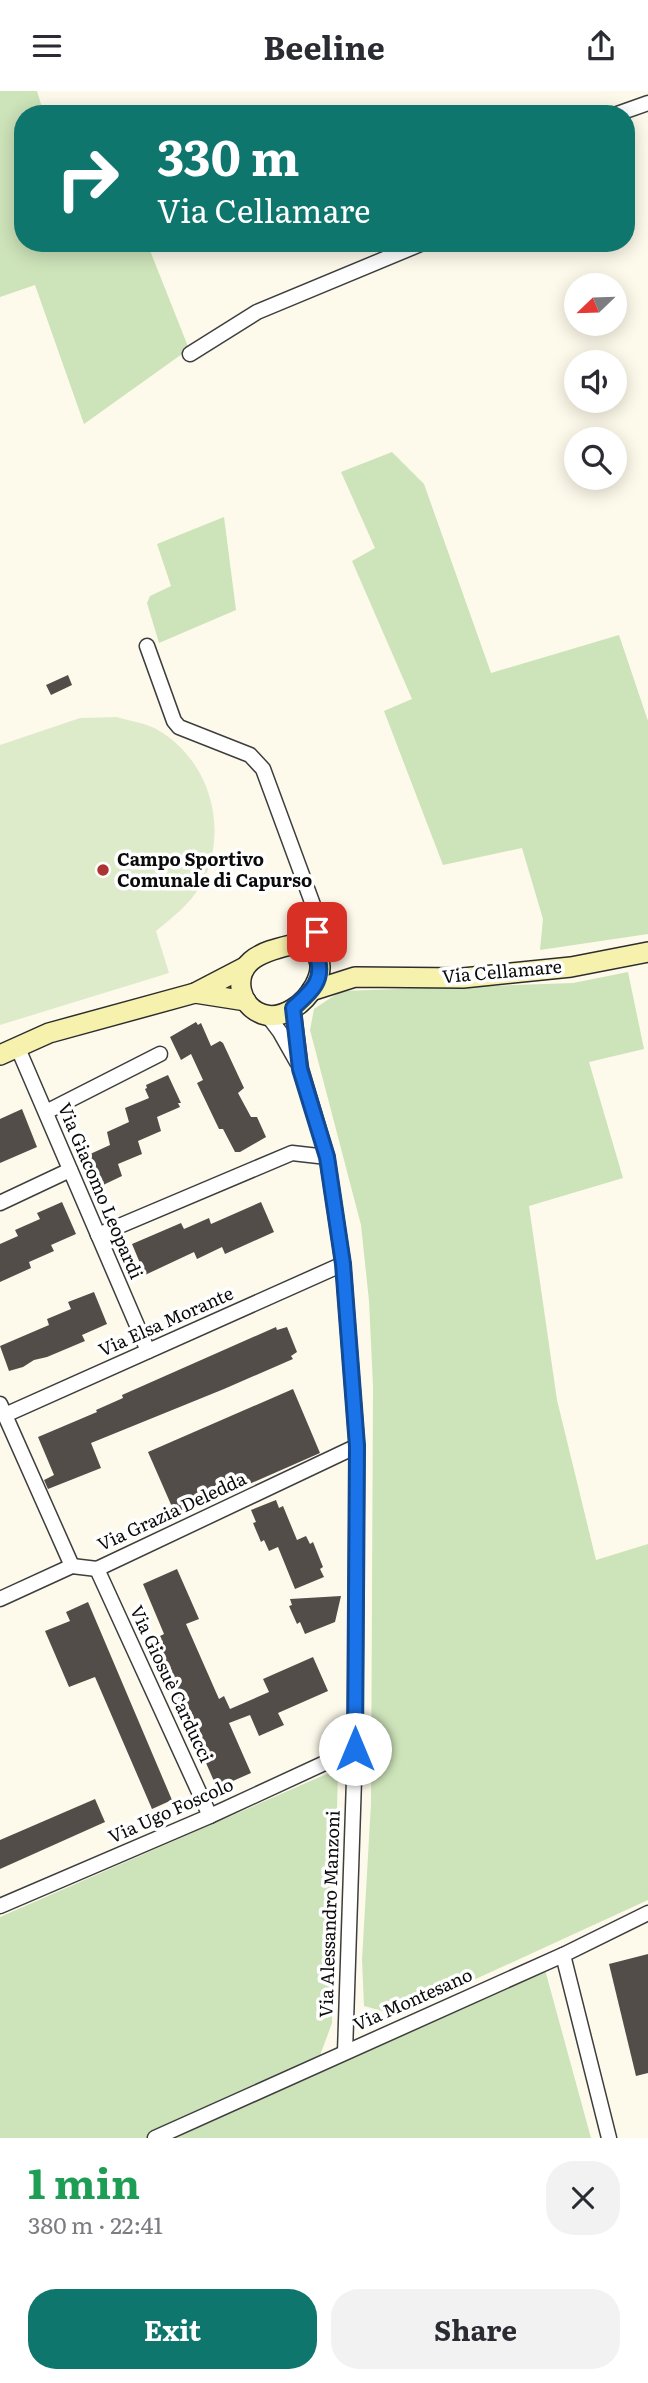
<!DOCTYPE html>
<html lang="en">
<head>
<meta charset="utf-8">
<style>
	:root { --surface:#fff; --page:#f2f2f3; --text:#2b2b33; --muted:#7c7c81; --accent:#0f766e }
	body { margin:0; font-family:Literata,serif; background:var(--page); color:var(--text); height:100vh; display:flex; flex-direction:column; font-size:26px; white-space:nowrap }
	* { box-sizing:border-box; margin:0 }
	p { font-size:23px; color:var(--muted) }
	.icon { flex:none; width:38px; height:38px; fill:none; stroke:currentColor; stroke-width:2; stroke-linecap:round; stroke-linejoin:round }
	.map { position:relative; height:2047px; overflow:hidden }
	.sheet { display:flex; flex-direction:column; background:var(--surface); flex:1 }
	.sheet>* { flex:none }
	.hud { position:absolute; left:14px; top:14px; width:621px; height:147px; border-radius:28px; box-shadow:0 4px 18px #0003; background:#0f766e; color:#fff; overflow:hidden }
	.needle { width:46px; rotate:247deg }
	.fabs { position:absolute; left:564px; top:182px; display:grid; gap:14px }
	.fabs a { display:grid; place-items:center; width:63px; height:63px; border-radius:50%; background:var(--surface); box-shadow:0 4px 18px #0003; font-size:35px }
	.pin { position:absolute; display:grid; place-items:center; width:60px; height:60px; color:#fff; margin:-30px; border-radius:14px; box-shadow:0 4px 10px #0006 }
	.me { position:absolute; width:77px; margin:-38px; rotate:0deg; stroke-linejoin:round; filter:drop-shadow(0 0 5px #0008) }
	.turn { display:flex; align-items:center; gap:24px; height:147px; padding:0 28px; font-size:32px }
	.turn .icon { width:91px; height:91px; stroke-width:2.5 }
	.turn b { display:block; font-size:49px; line-height:60px }
	.round { display:grid; place-items:center; flex:none; width:74px; height:74px; border-radius:28px; background:var(--page) }
	.summary { display:flex; align-items:center; justify-content:space-between; height:119px; padding:0 28px }
	h1 { font-size:42px; font-weight:700; line-height:52px; color:#1e9e55 }
	.cta { display:flex; gap:14px; margin-top:auto; padding:14px 28px }
	.cta a { flex:1; height:80px; border-radius:28px; background:var(--accent); color:#fff; font-size:28px; font-weight:700; line-height:80px; text-align:center }
	.cta a+a { background:var(--page); color:var(--text) }
	header { display:flex; justify-content:space-between; align-items:center; height:91px; padding:0 28px; background:var(--surface); font-size:32px; font-weight:700 }
	.map>svg:first-child { display:block }
</style>
</head>
<body>
<header><svg class="icon" aria-label="menu" viewBox="0 0 24 24"><path d="M4 6h16M4 12h16M4 18h16"/></svg>Beeline<svg class="icon" aria-label="share" viewBox="0 0 24 24"><path d="M12 15V3M7 8l5-5 5 5M5 13v7h14v-7"/></svg></header>
<div class="map">
<svg width="648" height="2047" viewBox="0 0 648 2047">
	<rect width="100%" height="100%" fill="#fdfaeb"/>
	<!-- green -->
	<g fill="#cde3b9">
		<polygon points="0,0 37,0 44,23 23,23 23,152 147,152 189,258 84,333 35,194 0,206"/>
		<polygon points="392,361 424,393 491,582 619,544 648,630 648,843 540,859 543,828 522,757 443,774 384,620 412,608 352,470 375,457 341,381"/>
		<polygon points="224,426 236,519 159,552 147,512 150,505 171,495 157,453"/>
		<polygon points="628,881 644,958 589,971 623,1087 529,1115 557,1309 596,1469 648,1453 648,1809 397,1924 364,1915 362,1869 371,1713 373,1295 369,1210 361,1134 310,939 314,918 341,900 573,892"/>
		<polygon points="338,1678 332,1932 318,1970 544,1875 591,2047 0,2047 0,1826"/>
	</g>
	<!-- pitch -->
	<path fill="#deebca" d="M 117,626 C 129,630 146,632 158,639 C 211,670 230,740 201,794 C 190,813 173,826 156,840 L 169,882 L 0,934 L 0,654 L 80,627 Z"/>
	<!-- building -->
	<g fill="#524d49">
		<polygon points="68,584 72,594 51,604 46,594"/>
		<polygon points="196,931 198,934 201,932 211,955 220,950 223,952 244,997 238,1002 251,1026 257,1026 266,1046 240,1061 235,1061 223,1038 219,1038 197,992 203,989 191,963 181,969 170,946"/>
		<polygon points="168,984 181,1012 178,1012 180,1016 157,1026 161,1040 138,1050 142,1063 118,1073 122,1085 101,1095 100,1092 98,1093 87,1068 89,1067 88,1064 110,1054 107,1041 129,1031 125,1017 149,1007 145,998 147,997 146,994"/>
		<polygon points="22,1018 37,1056 0,1072 0,1028"/>
		<polygon points="62,1111 76,1143 51,1154 54,1160 29,1171 31,1177 0,1191 0,1153 18,1145 15,1139 40,1128 37,1122"/>
		<polygon points="261,1111 274,1141 225,1163 222,1156 197,1168 194,1161 145,1184 132,1153 181,1132 184,1138 209,1127 211,1133"/>
		<polygon points="94,1201 107,1233 82,1244 85,1250 47,1266 34,1269 23,1276 9,1280 0,1255 49,1234 47,1228 71,1218 68,1211"/>
		<polygon points="276,1236 277,1239 287,1236 297,1261 291,1265 293,1268 224,1298 91,1352 101,1377 48,1398 44,1389 54,1384 38,1346 97,1321 96,1319 123,1307 122,1304"/>
		<polygon points="293,1298 320,1362 176,1425 148,1361"/>
		<polygon points="276,1409 279,1417 283,1415 297,1449 306,1445 310,1453 313,1451 323,1476 320,1478 324,1486 295,1498 278,1456 269,1460 264,1449 261,1451 253,1432 256,1431 251,1419"/>
		<polygon points="177,1478 199,1528 186,1533 219,1608 224,1605 230,1618 269,1601 263,1588 313,1566 328,1600 278,1622 284,1634 259,1645 250,1624 229,1632 251,1682 217,1697 195,1647 201,1645 191,1620 185,1622 152,1549 164,1543 143,1493"/>
		<polygon points="341,1505 335,1531 305,1543 300,1531 297,1533 289,1515 292,1514 290,1508"/>
		<polygon points="88,1511 172,1709 152,1718 95,1586 69,1596 45,1540 70,1530 66,1521"/>
		<polygon points="95,1708 105,1731 0,1778 0,1749"/>
		<polygon points="648,1863 648,1982 636,1985 609,1873"/>
	</g>
	<g fill="none" stroke-linecap="round" stroke-linejoin="round">
		<defs>
			<g id="street">
				<polyline points="617,23 648,12"/>
				<polyline points="190,263 257,221 423,152"/>
				<polyline points="147,555 174,630 179,636 250,664 263,678 326,849 325,861 318,869"/>
				<polyline points="293,917 301,978 327,1066 343,1173 357,1355 355,1658 345,1961"/>
				<polyline points="268,925 280,941 297,971"/>
				<polyline points="17,955 148,1260"/>
				<polyline points="46,1021 160,963"/>
				<polyline points="0,1112 70,1079"/>
				<polyline points="98,1144 292,1062 327,1066"/>
				<polyline points="0,1313 72,1475"/>
				<polyline points="5,1324 343,1173"/>
				<polyline points="97,1478 210,1725"/>
				<polyline points="0,1508 72,1475 97,1478 357,1355"/>
				<polyline points="0,1815 210,1725 355,1658"/>
				<polyline points="563,1864 609,2047"/>
				<polyline points="155,2047 563,1864 648,1822"/>
			</g>
			<g id="secondary">
				<path d="M 291,854 C 353,855 302,937 262,923 C 240,915 233,886 251,870 C 261,861 278,857 291,854 Z"/>
				<polyline points="311,900 355,886 463,887 571,876 648,861"/>
				<polyline points="195,902 246,910"/>
				<polyline points="0,964 49,942 195,902 245,876"/>
			</g>
		</defs>
		<!-- street casing -->
		<use href="#street" stroke="#3e3e3e" stroke-width="17"/>
		<!-- secondary casing -->
		<use href="#secondary" stroke="#2d2d2d" stroke-width="22"/>
		<!-- street -->
		<use href="#street" stroke="#fff" stroke-width="14"/>
		<!-- secondary -->
		<use href="#secondary" stroke="#f6f1ad" stroke-width="19"/>
	</g>
	<g fill="none" stroke-linecap="round" stroke-linejoin="round">
		<defs>
			<path id="route" d="M 317,841 L 320,829 C 325,845 329,856 318,869 C 324,892 308,903 293,917 L 300,978 L 327,1066 L 343,1173 L 357,1355 L 355,1658"/>
		</defs>
		<!-- route casing -->
		<use href="#route" stroke="#114b97" stroke-width="18"/>
		<!-- route -->
		<use href="#route" stroke="#1a73e8" stroke-width="12"/>
	</g>
	<!-- markers -->
	<circle fill="#ab3433" stroke="#fff" stroke-width="2.5" cx="103" cy="779" r="7"/>
	<g text-anchor="middle" stroke-width="7" stroke-linejoin="round" paint-order="stroke">
		<!-- poi labels -->
		<g font-size="18" font-weight="bold" fill="#0b0b0b" stroke="#fff" text-anchor="start">
			<text x="117" y="775">Campo Sportivo<tspan x="117" dy="21">Comunale di Capurso</tspan></text>
		</g>
		<!-- street labels -->
		<g font-size="18" fill="#0b0b0b" stroke="#fff">
			<text transform="translate(502 881) rotate(-5)" y="6">Via Cellamare</text>
			<text transform="translate(100 1100) rotate(67)" y="6">Via Giacomo Leopardi</text>
			<text transform="translate(166 1231) rotate(-24)" y="6">Via Elsa Morante</text>
			<text transform="translate(172 1421) rotate(-25)" y="6">Via Grazia Deledda</text>
			<text transform="translate(171 1593) rotate(65)" y="6">Via Giosuè Carducci</text>
			<text transform="translate(171 1720) rotate(-24)" y="6">Via Ugo Foscolo</text>
			<text transform="translate(330 1823) rotate(-88)" y="6">Via Alessandro Manzoni</text>
			<text transform="translate(413 1909) rotate(-24)" y="6">Via Montesano</text>
		</g>
	</g>
</svg>
<div class="fabs">
<a><svg class="needle" viewBox="-14 -14 28 28"><path d="M0-13l5 13h-10z" fill="#e53935"/><path d="M0 13l5-13h-10z" fill="#7c7c81"/></svg></a>
<a><svg class="icon" aria-label="sound" viewBox="0 0 24 24"><path d="M4 9h4l5-4v14l-5-4H4zM17 9q2 3 0 6"/></svg></a>
<a><svg class="icon" aria-label="search" viewBox="0 0 24 24"><circle cx="10" cy="10" r="6"/><path d="M15 15l6 6"/></svg></a>
</div>
<div class="pin" style="left:317px;top:841px;background:#d93025"><svg class="icon" aria-label="arrive" viewBox="0 0 24 24"><path d="M6 21V4h12l-3 4 3 4H6"/></svg></div>
<svg class="me" style="left:355px;top:1658px" viewBox="-20 -20 40 40"><circle r="19" fill="#fff"/><path d="M0-13L10 11 0 6-10 11z" fill="#1a73e8"/></svg>
<div class="hud">
<div class="turn"><svg class="icon" aria-label="right" viewBox="0 0 24 24"><path d="M7 20v-9h11M14 6l5 5-5 5"/></svg><div><b>330 m</b>Via Cellamare</div></div>
</div>
</div>
<section class="sheet">
<div class="summary"><div><h1>1 min</h1><p>380 m · 22:41</p></div><a class="round"><svg class="icon" aria-label="close" viewBox="0 0 24 24"><path d="M6 6l12 12M18 6L6 18"/></svg></a></div>
<div class="cta"><a>Exit</a><a>Share</a></div>
</section>
</body>
</html>
